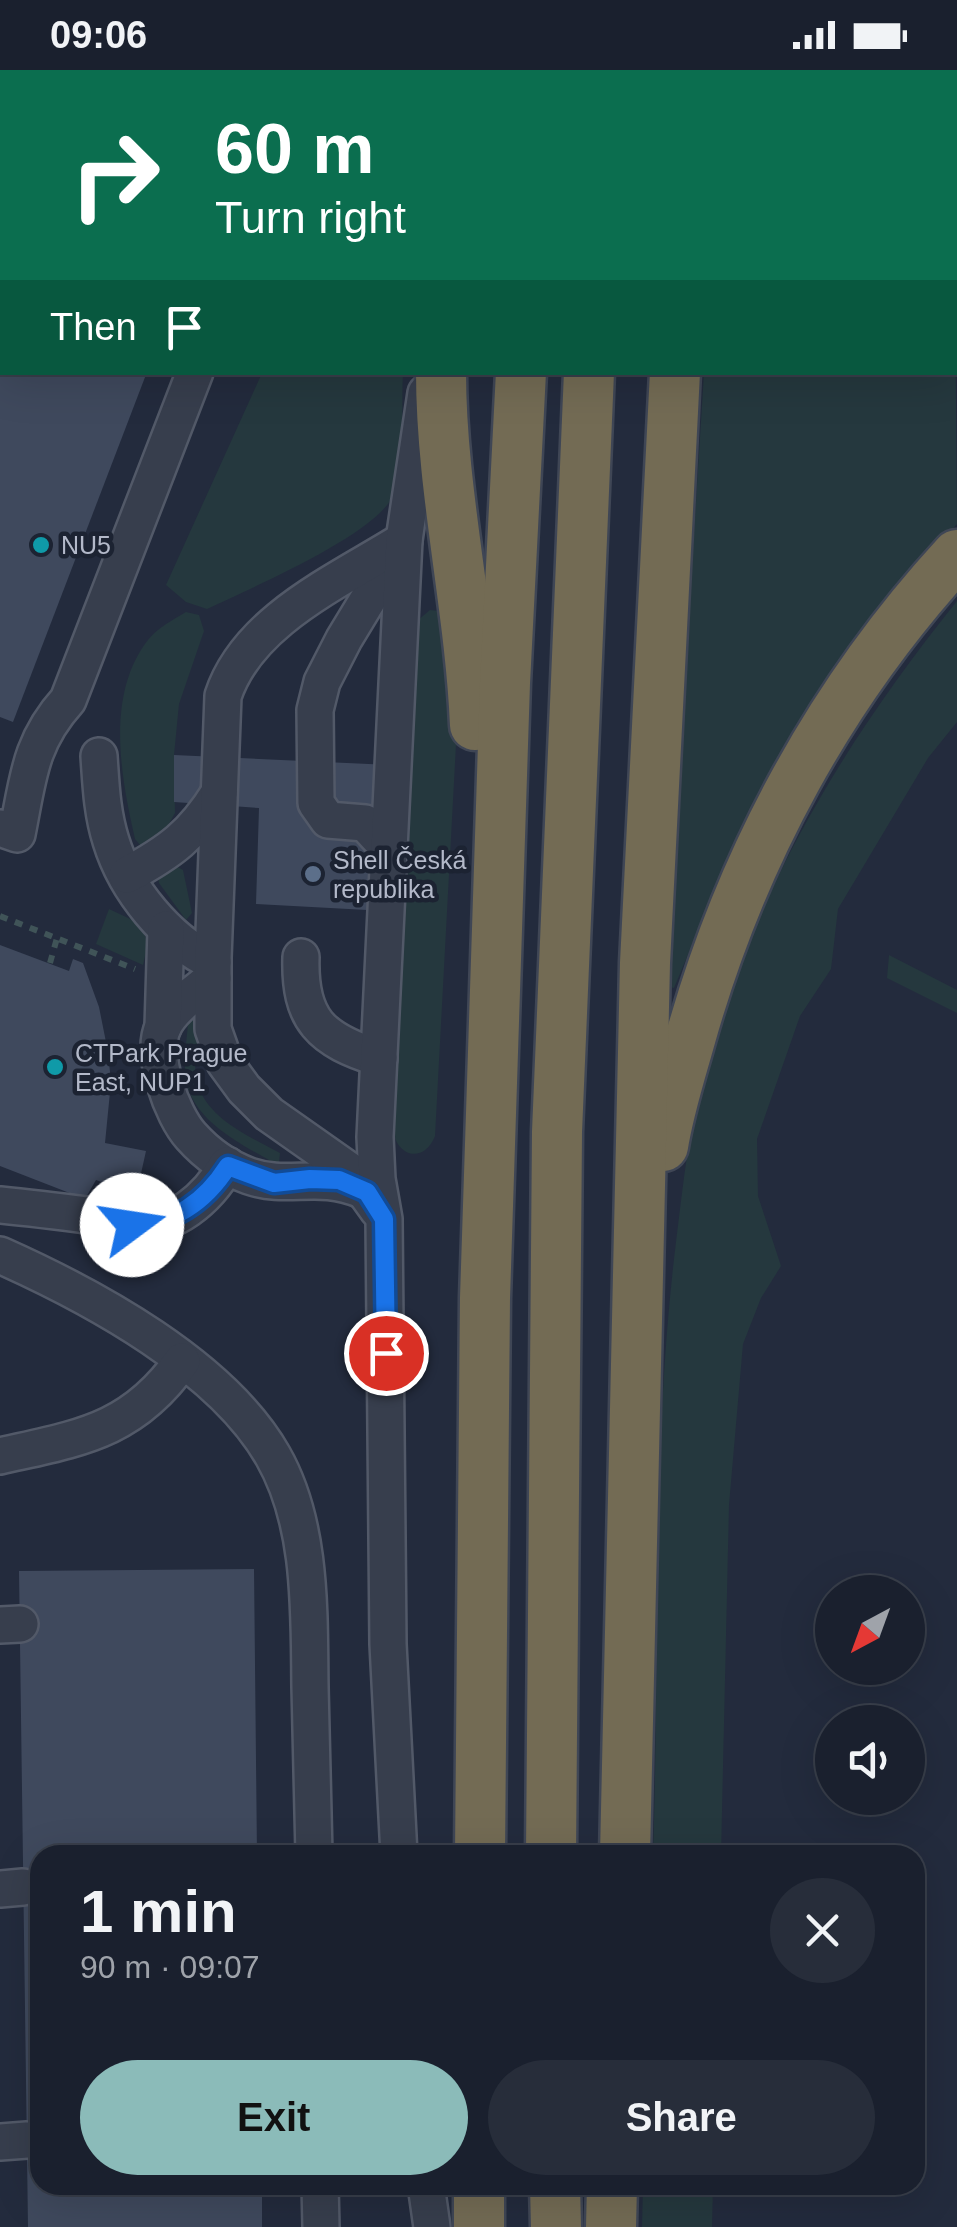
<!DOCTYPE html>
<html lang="en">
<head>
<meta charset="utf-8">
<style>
	:root { --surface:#1a202e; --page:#272d3a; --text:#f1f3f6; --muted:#9fa3aa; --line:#383e4a; --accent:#8bbbb9 }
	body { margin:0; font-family:Arial,sans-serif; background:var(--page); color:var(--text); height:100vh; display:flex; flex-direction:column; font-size:38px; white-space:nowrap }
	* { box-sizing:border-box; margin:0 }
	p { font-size:32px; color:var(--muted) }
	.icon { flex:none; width:55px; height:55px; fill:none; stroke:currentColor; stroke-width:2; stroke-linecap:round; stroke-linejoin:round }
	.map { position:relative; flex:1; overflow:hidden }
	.details { position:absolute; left:30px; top:1775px; width:895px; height:350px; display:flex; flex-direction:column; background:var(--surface); border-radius:30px; box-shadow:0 10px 40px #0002,0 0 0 2px var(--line) }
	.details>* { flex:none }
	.top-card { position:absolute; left:0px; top:0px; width:958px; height:305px; box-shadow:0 10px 40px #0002,0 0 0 2px var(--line); background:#0b6e4f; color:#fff; overflow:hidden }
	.needle { width:65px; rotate:221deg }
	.controls { position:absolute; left:815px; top:1505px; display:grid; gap:20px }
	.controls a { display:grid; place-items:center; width:110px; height:110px; border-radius:50%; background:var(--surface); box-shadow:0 10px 40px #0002,0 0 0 2px var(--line); font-size:50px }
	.pin { position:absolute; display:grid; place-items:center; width:85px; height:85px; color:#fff; margin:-42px; border:5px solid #fff; border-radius:50%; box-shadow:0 2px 10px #0007 }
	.me { position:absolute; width:110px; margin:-55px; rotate:76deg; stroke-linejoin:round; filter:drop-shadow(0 0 8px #0008) }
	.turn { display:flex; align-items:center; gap:35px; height:210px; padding:0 50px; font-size:45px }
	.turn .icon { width:130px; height:130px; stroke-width:2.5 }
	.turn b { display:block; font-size:70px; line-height:85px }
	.then { display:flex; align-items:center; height:95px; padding:0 50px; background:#0003; gap:20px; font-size:38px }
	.round { display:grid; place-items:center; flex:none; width:105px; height:105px; border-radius:52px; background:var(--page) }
	.headline { display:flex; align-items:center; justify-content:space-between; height:170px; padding:0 50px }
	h1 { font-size:60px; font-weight:700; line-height:75px }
	.button { display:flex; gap:20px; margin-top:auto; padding:20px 50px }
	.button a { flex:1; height:115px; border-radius:60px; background:var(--accent); color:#111; font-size:40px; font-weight:700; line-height:115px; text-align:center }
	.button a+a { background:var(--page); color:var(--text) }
	.status { display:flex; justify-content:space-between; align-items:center; height:70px; padding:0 50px; background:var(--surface); direction:ltr }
	.status svg { height:28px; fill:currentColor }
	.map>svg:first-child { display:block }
</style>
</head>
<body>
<div class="status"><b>09:06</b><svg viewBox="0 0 49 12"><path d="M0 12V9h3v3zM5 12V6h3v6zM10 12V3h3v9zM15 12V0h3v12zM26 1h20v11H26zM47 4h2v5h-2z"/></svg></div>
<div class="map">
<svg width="957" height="2157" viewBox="0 0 957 2157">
	<rect width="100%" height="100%" fill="#232b3d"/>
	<!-- green -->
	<g fill="#25383e">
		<path d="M 955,203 L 957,454 C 879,541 808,633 753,737 C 722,794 700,858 674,918 L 666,916 L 704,303 L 955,302 Z"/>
		<path d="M 262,303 L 403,303 C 401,338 406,394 392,427 C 375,465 249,519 207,539 L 186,532 L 166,515 Z"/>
		<path d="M 957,531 L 957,652 L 928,688 L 838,839 L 831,899 L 800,946 L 757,1069 L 758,1126 L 781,1196 L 761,1228 L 743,1274 L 729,1435 L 721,1785 L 653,1785 C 660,1581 651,1375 676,1172 C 683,1116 689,1056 704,1001 C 754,822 842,674 957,531 Z"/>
		<path d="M 430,540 L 439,541 L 458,637 L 435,1066 C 424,1094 396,1087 393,1059 L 410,746 L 417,551 Z"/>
		<path d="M 186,542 L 199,545 L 204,561 L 179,634 L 174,685 L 175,743 L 162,766 L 148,776 L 141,776 L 135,769 C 121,707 105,625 148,570 C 157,558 173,550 186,542 Z"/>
		<polygon points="174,795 183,800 192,843 186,850 159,813 158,807"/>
		<polygon points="109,839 141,854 148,874 143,895 96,874"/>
		<polygon points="889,885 957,920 957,943 887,908"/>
		<path d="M 193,950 L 198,951 L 201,957 C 199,973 192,996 197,1012 C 207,1049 249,1066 280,1083 L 279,1092 L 274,1093 C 238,1072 186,1048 185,1000 C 184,985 187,968 188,953 Z"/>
		<polygon points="643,2115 713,2115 712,2157 642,2157"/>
	</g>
	<!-- building -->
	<g fill="#3f495d">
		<polygon points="0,302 147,302 13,652 0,647"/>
		<polygon points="174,685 412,696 410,746 371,745 367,840 256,834 259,738 174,732"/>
		<polygon points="0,875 69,901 73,889 83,893 99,937 108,982 111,1012 105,1073 146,1081 140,1108 143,1109 137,1125 96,1110 85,1129 0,1096"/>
		<polygon points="254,1499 257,1785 40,1785 40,2115 262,2115 262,2157 28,2157 19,1501"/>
	</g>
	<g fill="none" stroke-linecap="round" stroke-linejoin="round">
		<defs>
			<g id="minor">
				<path d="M 99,686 C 101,715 102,743 111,771 C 126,820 167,870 213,892"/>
				<path d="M 0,758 L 17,764 C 28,710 29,673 68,630 L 195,302"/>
				<polyline points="389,779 365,753 328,750 316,733 315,640 322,612 344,569 398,480"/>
				<path d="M 127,805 C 170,782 193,765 219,723"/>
				<path d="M 301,887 C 299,950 321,970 379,988"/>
				<path d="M 213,908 C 197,922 172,937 163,957 C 150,985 172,1045 191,1066 C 207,1084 227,1098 249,1106 C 289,1120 317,1101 362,1120"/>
				<polyline points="163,957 166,859"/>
				<path d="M 0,1135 C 31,1138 63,1142 94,1146 C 107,1147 120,1154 132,1155 C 174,1159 208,1128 227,1095"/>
				<path d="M 378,1140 L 350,1101 L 269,1044 L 244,1019 L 225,993 L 213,959 L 213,888 L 223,626 C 248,550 339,511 404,470"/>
				<path d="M 0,1185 C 92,1226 222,1296 273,1386 C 312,1454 309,1541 310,1617 C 311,1673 313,1729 314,1785"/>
				<path d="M 0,1386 C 79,1368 132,1362 182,1291"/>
				<polyline points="0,1555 20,1554"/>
				<polyline points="399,1785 388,1574 384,1149 377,1109 375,1067 404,470 426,323"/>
				<polyline points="0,1819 23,1817"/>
				<polyline points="0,2072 27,2070"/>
				<polyline points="320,2115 321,2157"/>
				<polyline points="426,2115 432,2157"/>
			</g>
			<g id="highway">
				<polyline points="220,0 224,2"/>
				<polyline points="664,0 682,2"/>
				<polyline points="458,2 458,0"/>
				<polyline points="537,2 537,0"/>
				<polyline points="604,2 604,0"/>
				<polyline points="955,8 957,8"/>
				<polyline points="955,178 957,178"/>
				<path d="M 441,302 C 441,420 470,537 475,655"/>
				<path d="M 663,1076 C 669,1038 681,1002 691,966 C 742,786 831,622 957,485"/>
				<polyline points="480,1785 485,1228 505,613 521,302"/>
				<polyline points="551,1785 557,1062 589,302"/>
				<polyline points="625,1785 645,893 675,302"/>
				<polyline points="479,2115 479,2157"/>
				<polyline points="555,2115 556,2157"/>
				<polyline points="611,2157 612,2115"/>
			</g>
		</defs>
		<!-- minor casing -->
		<use href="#minor" stroke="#525968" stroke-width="40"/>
		<!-- highway casing -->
		<use href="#highway" stroke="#3f4655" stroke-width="55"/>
		<!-- path -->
		<g stroke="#405458" stroke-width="6" stroke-dasharray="8 8" stroke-linecap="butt">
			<polyline points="0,846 135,899"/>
			<polyline points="50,893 57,868"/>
		</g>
		<!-- minor -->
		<use href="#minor" stroke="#373e4d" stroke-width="35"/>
		<!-- highway -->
		<use href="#highway" stroke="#736b54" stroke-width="50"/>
	</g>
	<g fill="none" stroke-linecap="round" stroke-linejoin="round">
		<defs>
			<path id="route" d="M 132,1155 C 175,1153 205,1132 228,1096 L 274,1113 L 310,1109 L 339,1110 L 367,1122 L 384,1149 L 386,1283"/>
		</defs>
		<!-- route casing -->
		<use href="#route" stroke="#114b97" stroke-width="25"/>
		<!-- route -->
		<use href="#route" stroke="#1a73e8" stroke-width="18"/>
	</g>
	<!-- markers -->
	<g fill="#0f9aa8" stroke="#1c2332" stroke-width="4">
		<circle cx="41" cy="475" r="10"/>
		<circle cx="55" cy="997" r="10"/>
	</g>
	<circle fill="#5c6f8a" stroke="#1c2332" stroke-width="4" cx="313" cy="804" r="10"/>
	<g text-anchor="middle" stroke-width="9" stroke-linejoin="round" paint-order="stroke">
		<!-- poi labels -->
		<g font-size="25" fill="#b3b9c9" stroke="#1c2332" text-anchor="start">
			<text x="61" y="484">NU5</text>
			<text x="333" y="799">Shell Česká<tspan x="333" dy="29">republika</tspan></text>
			<text x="75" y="992">CTPark Prague<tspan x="75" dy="29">East, NUP1</tspan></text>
		</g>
	</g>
</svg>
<div class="controls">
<a><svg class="needle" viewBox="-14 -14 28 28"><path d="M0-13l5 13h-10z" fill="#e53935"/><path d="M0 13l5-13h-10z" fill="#9fa3aa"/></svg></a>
<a><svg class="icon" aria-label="sound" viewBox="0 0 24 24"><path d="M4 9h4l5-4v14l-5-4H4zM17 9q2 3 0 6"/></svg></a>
</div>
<div class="pin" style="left:386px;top:1283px;background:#d93025"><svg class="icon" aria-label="arrive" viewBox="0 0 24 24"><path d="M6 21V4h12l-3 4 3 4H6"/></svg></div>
<svg class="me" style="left:132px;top:1155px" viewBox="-20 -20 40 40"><circle r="19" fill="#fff"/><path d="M0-13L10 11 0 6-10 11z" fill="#1a73e8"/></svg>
<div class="top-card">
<div class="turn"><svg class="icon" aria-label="right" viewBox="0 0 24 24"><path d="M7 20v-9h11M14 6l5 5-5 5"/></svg><div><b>60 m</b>Turn right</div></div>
<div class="then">Then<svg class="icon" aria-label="arrive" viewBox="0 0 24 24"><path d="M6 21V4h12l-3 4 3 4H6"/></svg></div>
</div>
<section class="details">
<div class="headline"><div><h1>1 min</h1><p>90 m · 09:07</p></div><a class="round"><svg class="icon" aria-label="close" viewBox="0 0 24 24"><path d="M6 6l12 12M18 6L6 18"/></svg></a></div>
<div class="button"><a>Exit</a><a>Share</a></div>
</section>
</div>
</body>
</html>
